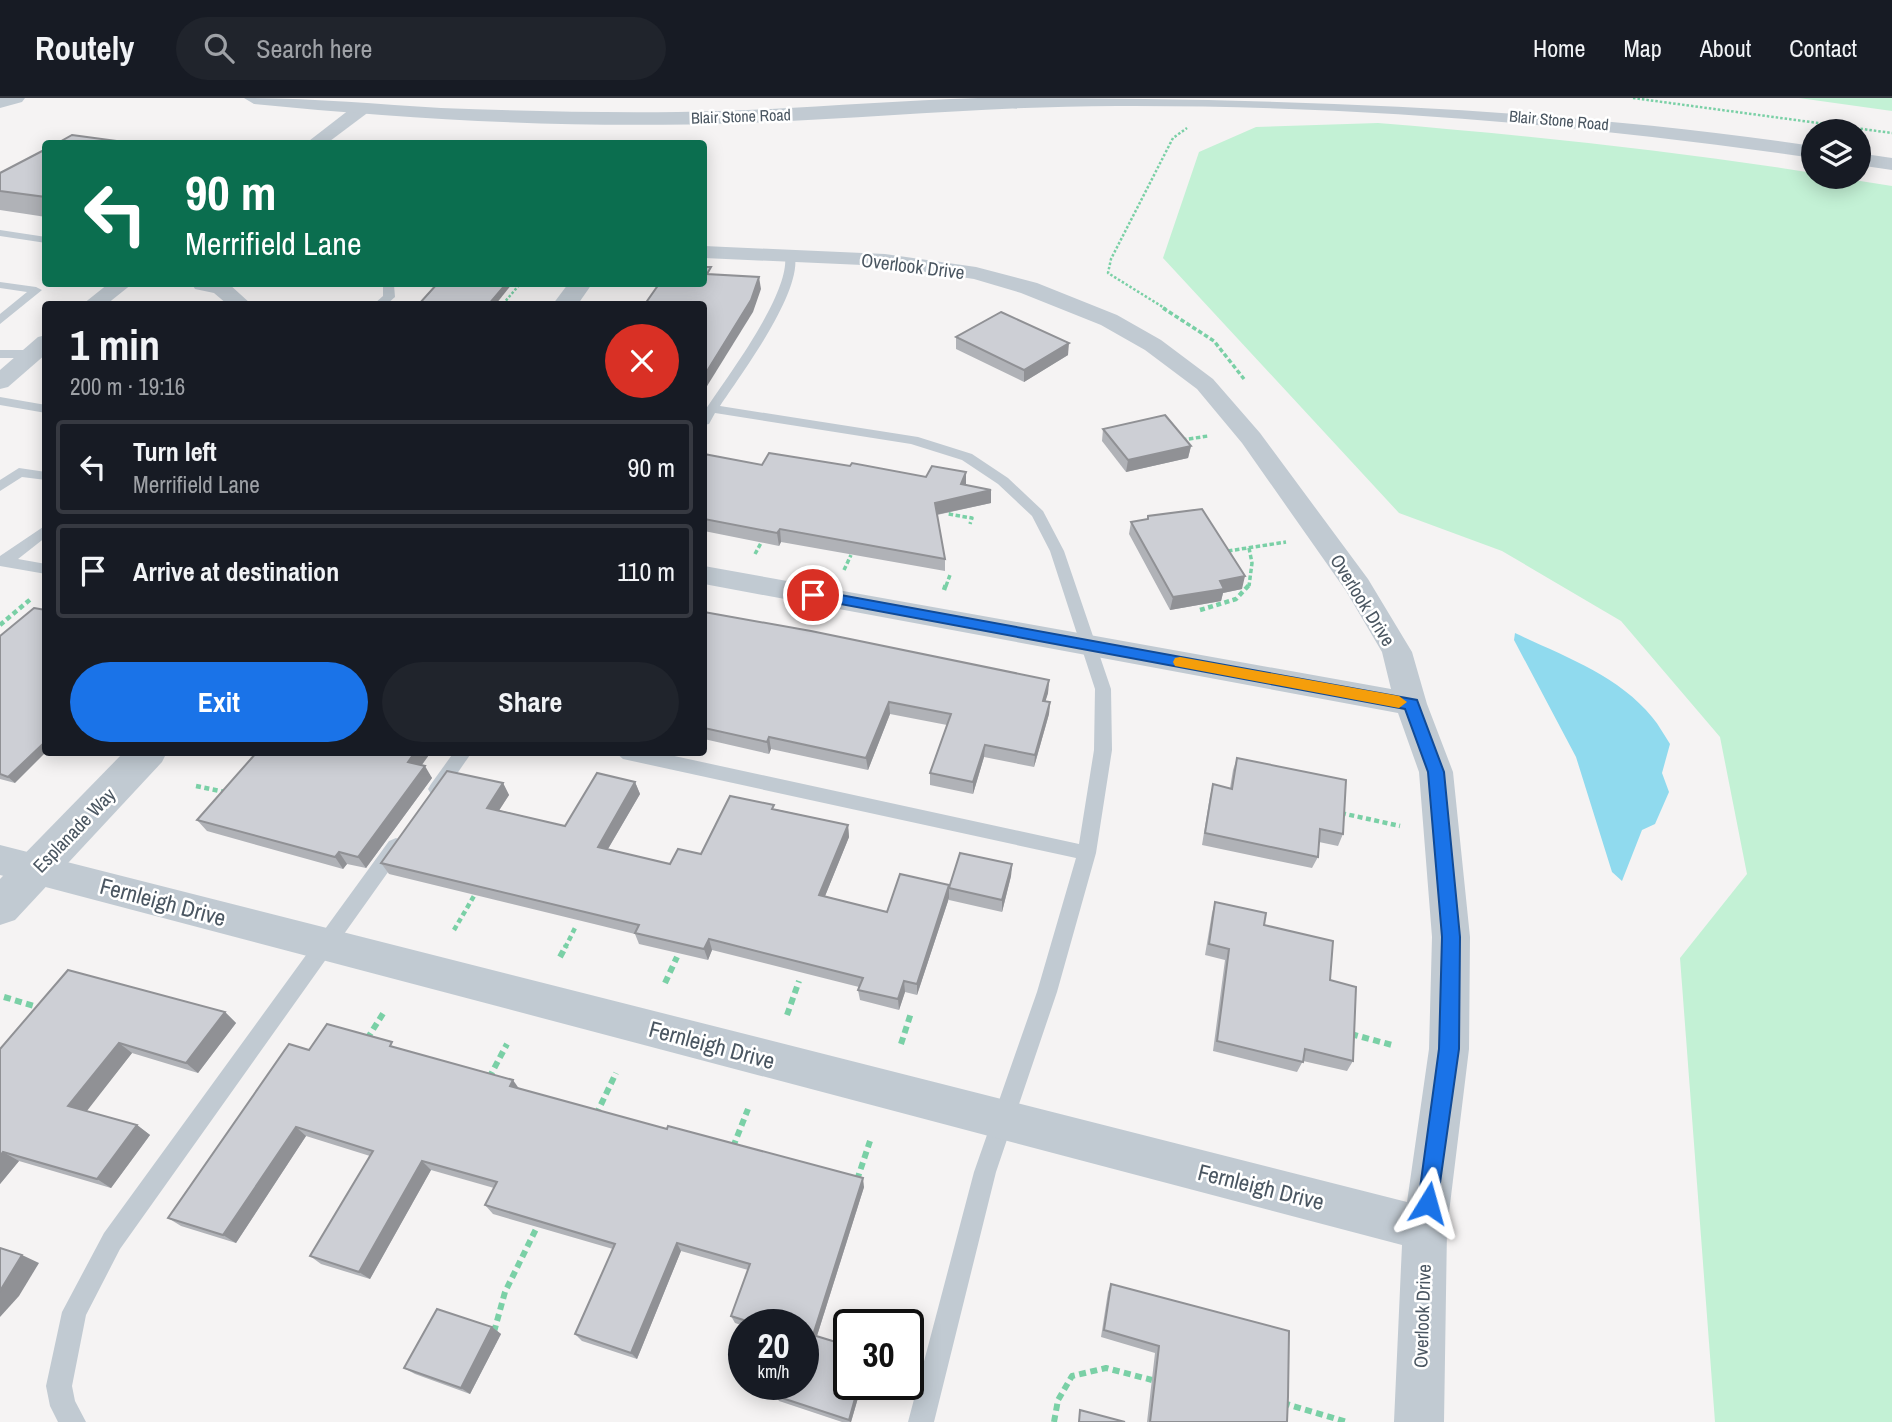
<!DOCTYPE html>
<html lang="en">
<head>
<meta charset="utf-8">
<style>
	:root { --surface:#171b24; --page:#20242c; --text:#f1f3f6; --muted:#9ea1a6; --line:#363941; --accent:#1a73e8 }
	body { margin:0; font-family:"Archivo Narrow",sans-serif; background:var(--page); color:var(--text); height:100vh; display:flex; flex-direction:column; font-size:26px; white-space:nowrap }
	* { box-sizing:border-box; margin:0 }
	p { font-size:23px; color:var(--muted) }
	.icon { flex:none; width:38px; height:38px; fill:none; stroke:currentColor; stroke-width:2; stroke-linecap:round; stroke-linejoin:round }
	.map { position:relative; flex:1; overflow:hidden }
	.panel { position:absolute; left:42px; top:203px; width:665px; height:455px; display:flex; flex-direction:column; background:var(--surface); border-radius:7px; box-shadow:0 4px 18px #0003 }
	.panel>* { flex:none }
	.hud { position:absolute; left:42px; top:42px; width:665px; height:147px; border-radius:7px; box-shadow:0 4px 18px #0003; background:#0b6e4f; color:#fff; overflow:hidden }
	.buttons { position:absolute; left:1801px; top:21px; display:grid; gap:14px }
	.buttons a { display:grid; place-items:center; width:70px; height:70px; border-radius:50%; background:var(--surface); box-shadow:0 4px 18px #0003; font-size:35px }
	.speed { position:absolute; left:728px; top:1211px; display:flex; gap:14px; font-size:35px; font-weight:700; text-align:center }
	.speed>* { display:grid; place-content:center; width:91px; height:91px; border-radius:50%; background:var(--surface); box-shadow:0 4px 18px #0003; line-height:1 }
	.speed small { font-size:18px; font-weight:400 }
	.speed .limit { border:4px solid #111; border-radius:10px; background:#fff; color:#111 }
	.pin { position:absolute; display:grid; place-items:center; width:60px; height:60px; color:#fff; margin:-30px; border:4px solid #fff; border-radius:50%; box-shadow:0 2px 7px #0007 }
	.me { position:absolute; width:77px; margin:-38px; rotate:8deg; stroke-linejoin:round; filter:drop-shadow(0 0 5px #0008) }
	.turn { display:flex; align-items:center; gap:24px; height:147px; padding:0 28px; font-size:32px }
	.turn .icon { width:91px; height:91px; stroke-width:2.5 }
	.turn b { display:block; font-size:49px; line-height:60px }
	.round { display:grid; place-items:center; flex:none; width:74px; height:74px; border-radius:37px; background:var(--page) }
	.head { display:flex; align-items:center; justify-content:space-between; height:119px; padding:0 28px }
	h1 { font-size:42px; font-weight:800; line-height:52px }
	.action { display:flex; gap:14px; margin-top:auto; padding:14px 28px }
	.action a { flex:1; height:80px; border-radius:42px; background:var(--accent); color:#fff; font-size:28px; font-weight:800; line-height:80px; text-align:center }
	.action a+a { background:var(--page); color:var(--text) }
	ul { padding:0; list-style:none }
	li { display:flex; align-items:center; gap:21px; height:94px; margin:0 14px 10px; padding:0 14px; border:4px solid var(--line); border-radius:7px }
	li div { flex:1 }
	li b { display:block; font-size:26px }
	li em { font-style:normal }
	header { display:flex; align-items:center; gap:42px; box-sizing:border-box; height:98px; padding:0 35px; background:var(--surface); border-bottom:2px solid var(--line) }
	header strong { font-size:33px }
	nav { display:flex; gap:38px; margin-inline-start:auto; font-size:24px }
	.search { width:490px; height:63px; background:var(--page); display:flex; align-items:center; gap:18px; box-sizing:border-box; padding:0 24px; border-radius:38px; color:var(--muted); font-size:26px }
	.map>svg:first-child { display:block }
</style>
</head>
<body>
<header>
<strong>Routely</strong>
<div class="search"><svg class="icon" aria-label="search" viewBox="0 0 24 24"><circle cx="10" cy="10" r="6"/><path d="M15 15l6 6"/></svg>Search here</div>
<nav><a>Home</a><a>Map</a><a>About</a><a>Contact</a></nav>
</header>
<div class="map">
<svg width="1892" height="1324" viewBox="0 0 1892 1324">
	<rect width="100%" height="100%" fill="#f5f3f3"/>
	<!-- green -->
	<g fill="#c3f1d5">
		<polygon points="1799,0 1892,0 1892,13"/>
		<path d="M 1378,25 C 1523,37 1669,52 1813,75 L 1813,79 L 1835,79 L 1892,88 L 1892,1324 L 1715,1324 L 1680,860 L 1747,776 L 1720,639 L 1621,523 L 1502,453 L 1399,415 L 1163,160 L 1199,54 L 1256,29 Z"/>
	</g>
	<!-- water -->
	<path fill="#90daee" d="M 1515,535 C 1563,558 1618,577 1652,619 C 1659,627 1664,637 1670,646 L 1662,675 L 1669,694 L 1655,726 L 1642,732 L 1622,783 L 1612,774 L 1576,659 L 1514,542 Z"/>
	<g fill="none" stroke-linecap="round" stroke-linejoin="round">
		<!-- path-far3 -->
		<g stroke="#7ad0a6" stroke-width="2.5" stroke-dasharray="2.5 2" stroke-linecap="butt">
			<polyline points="1633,0 1892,35"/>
			<polyline points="638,186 662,188"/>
			<polyline points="503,206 520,186"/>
			<polyline points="1166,211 1108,175 1111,161 1173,40 1187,30"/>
		</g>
		<!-- path-far2 -->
		<g stroke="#7ad0a6" stroke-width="3.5" stroke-dasharray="4.5 2.5" stroke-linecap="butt">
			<polyline points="1163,210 1214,243 1244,281"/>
			<polyline points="1182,342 1208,338"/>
			<polyline points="950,410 948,416 972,420 970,426"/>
			<polyline points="1249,450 1252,465 1249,488"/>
			<polyline points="1228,453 1286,444"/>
			<polyline points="755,456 761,445"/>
			<polyline points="844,472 851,457"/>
			<polyline points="946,488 950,477"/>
		</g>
		<!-- path-far1 -->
		<g stroke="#7ad0a6" stroke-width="4.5" stroke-dasharray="5 3.5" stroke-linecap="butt">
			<polyline points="944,492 946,486"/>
			<polyline points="1200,512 1236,501 1250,486"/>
			<polyline points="0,527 32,500"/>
			<polyline points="196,688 225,694"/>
			<polyline points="1341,715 1400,728"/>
			<polyline points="454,832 474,798"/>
			<polyline points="565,850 576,828"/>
		</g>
		<!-- path -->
		<g stroke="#7ad0a6" stroke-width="6" stroke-dasharray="7 4.5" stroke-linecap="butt">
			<polyline points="560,859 566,848"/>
			<polyline points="665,885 677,859"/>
			<polyline points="4,899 41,910"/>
			<polyline points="787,917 799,883"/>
			<polyline points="1351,936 1392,947"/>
			<polyline points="367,941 384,914"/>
			<polyline points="901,946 911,915"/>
			<polyline points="489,980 507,946"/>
			<polyline points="596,1017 616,975"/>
			<polyline points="733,1049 748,1011"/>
			<polyline points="857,1082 870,1043"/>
			<polyline points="494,1234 505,1194 537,1129"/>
			<polyline points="1283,1305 1347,1324"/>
			<polyline points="1054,1324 1058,1302 1072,1278 1106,1270 1152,1282"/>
		</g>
		<!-- service -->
		<g fill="#c1cad2" fill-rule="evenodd">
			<polygon points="0,132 46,139 46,145 0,138"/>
			<path d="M 790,155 L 795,158 C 801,196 742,275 720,308 L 918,339 L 972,356 L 1008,380 L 1043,413 L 1064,453 L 1111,591 L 1112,652 L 1096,755 L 1057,894 L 996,1074 L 934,1324 L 908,1324 L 974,1074 L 1037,894 L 1076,760 L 623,661 L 615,654 L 656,654 L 1079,746 L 1094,652 L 1095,591 L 1050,453 L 1032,418 L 998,386 L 962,362 L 911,346 L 715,315 L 709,326 L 704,327 L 704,314 C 726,280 790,197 785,158 Z"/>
			<polygon points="0,184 36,189 42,192 0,226 0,216 27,194 0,190"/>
			<polygon points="224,186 241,186 217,192 217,188"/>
			<polygon points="379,186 394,187 395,199 387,206 374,206 383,198 383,189"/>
			<polygon points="0,252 30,252 36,256 30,260 0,260"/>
			<polygon points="0,299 46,307 46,315 0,307"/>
			<polygon points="19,370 46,374 46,382 22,379 0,393 0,382"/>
			<polygon points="46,427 46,439 18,461 46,466 46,476 0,468 0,458"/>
			<polygon points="454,654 472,654 443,696 431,696 428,691 431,686"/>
			<polygon points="396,740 403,743 405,748 403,753 120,1151 86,1217 72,1288 75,1303 86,1324 58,1324 50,1308 46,1288 62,1214 104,1135 389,743"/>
		</g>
		<!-- minor -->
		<g fill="#c1cad2" fill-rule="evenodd">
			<polygon points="360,7 369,12 366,16 326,46 305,46 354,8"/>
			<polygon points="704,148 885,156 976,169 1037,185 1117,217 1161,242 1213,281 1260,335 1368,481 1412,554 1427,606 1453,674 1470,839 1469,951 1447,1131 1444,1324 1394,1324 1402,1147 0,777 0,747 1407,1104 1429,951 1432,839 1419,674 1398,615 704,486 704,468 1391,591 1382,554 1346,493 1242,345 1197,291 1145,252 1101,227 1021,195 974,181 885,168 704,160"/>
			<polygon points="108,186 132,186 107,206 83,206"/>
			<polygon points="192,186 229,186 251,206 227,206 214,195 195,191"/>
			<polygon points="46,237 46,256 8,289 0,291 0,272 38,239"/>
		</g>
		<!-- tertiary -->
		<g fill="#c1cad2" fill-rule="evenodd">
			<polygon points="0,0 25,0 22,4 0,10"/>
			<path d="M 244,0 C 310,0 375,6 441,10 C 520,13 599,15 678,14 C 778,13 878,3 978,0 C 1260,0 1534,7 1813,48 L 1813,60 C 1582,26 1350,7 1117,8 C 991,8 866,21 740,25 C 578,31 416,22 254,6 Z"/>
			<polygon points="1858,55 1892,60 1892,72 1858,67"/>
			<polygon points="568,186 592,186 578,206 553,206"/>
			<polygon points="124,654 167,654 162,664 15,822 0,827 0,781"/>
		</g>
	</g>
	<!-- wall -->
	<g fill="#b0b2b7">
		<polygon points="46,51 46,119 0,112 0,75"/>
		<polygon points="956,239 1068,257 1024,284 956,251"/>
		<polygon points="1103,331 1191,348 1188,360 1126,374 1102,343"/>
		<polygon points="704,356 762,367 966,387 991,392 991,405 937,417 945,461 945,473 781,444 779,448 704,433"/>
		<polygon points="1148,418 1242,491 1223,495 1221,503 1170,512 1129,436 1131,424 1147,421"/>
		<polygon points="704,514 1049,582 1048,595 1045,603 1050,604 1049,616 1034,669 984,659 973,696 930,687 930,675 947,627 890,616 868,672 771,651 769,656 704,641"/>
		<polygon points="0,538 15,685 0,681"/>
		<polygon points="257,654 431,654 422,667 432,680 366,770 347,766 343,771 207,733 197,722"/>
		<polygon points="1237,660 1343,736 1338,748 1319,744 1318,759 1312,770 1202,747 1210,698 1213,686 1230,690 1233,672"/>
		<polygon points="635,684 640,696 608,751 670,766 701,756 775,711 848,727 849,739 825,798 887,814 949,787 1012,766 1011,778 1002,814 949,802 949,800 917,897 905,894 899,912 860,902 858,892 859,889 712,852 708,862 639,846 635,836 389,776 381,765 503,685 509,697 499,712 565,728"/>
		<polygon points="1215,804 1264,827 1330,882 1353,963 1347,973 1303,963 1297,974 1213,953 1225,862 1205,857 1212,815"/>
		<polygon points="225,914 236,925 198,975 132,955 86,1013 137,1027 150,1037 111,1090 19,1063 0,1086 0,951"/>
		<polygon points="397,950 518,990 864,1089 817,1238 862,1286 851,1324 842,1324 779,1303 776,1298 803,1227 744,1227 744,1228 735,1225 731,1218 748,1172 681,1153 637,1261 582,1243 575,1236 613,1151 493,1116 485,1107 494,1090 431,1072 370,1181 321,1166 310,1158 370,1058 306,1038 236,1145 181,1128 168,1120 309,952"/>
		<polygon points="1111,1186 1287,1324 1147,1324 1155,1255 1101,1239 1108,1194"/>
		<polygon points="492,1229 501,1236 470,1296 415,1276 404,1270"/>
	</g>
	<!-- shaded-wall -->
	<g fill="#909195">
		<polygon points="759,179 761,191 753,214 704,293 704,278"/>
		<polygon points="506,186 512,186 496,206 489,206"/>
		<polygon points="1069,245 1068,257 1024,284 1024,272"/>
		<polygon points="1191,348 1188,360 1126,374 1128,362"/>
		<polygon points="966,374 966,386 961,399 961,386"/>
		<polygon points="991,392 991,405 935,417 935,405"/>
		<polygon points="780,431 781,444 779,448 777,435"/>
		<polygon points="1245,478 1242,491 1223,495 1221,503 1170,512 1173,499 1220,483"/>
		<polygon points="1049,582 1048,595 1042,615 1043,603"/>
		<polygon points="889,604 890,616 868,672 866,660"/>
		<polygon points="1050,604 1049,616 1034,669 1035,657"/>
		<polygon points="769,639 771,651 769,656 767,644"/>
		<polygon points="46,643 46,654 15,685 8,679"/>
		<polygon points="985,647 984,659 973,696 973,684"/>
		<polygon points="415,654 431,654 415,676 408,664"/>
		<polygon points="425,668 432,680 366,770 358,759"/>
		<polygon points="635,684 640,696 602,761 598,749"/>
		<polygon points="503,685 509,697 493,722 487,710"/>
		<polygon points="848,727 849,739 821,808 819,797"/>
		<polygon points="339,754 347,766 343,771 335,759"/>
		<polygon points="1012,766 1011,778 1002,814 1002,802"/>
		<polygon points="949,787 949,800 917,897 917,886"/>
		<polygon points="709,841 712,852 708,862 704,851"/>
		<polygon points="904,883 905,894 899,912 898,901"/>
		<polygon points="225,914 236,925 198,975 186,965"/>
		<polygon points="119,945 132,955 83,1018 68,1008"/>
		<polygon points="513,982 520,992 510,988"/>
		<polygon points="137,1027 150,1037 111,1090 97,1081"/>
		<polygon points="296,1029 306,1038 236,1145 223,1137"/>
		<polygon points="3,1054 19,1063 0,1086 0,1058"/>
		<polygon points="422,1063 431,1072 370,1181 359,1174"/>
		<polygon points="863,1080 864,1089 815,1244 813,1237"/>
		<polygon points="677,1145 681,1153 637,1261 631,1255"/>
		<polygon points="22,1157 39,1165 19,1198 0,1219 0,1193"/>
		<polygon points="492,1229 501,1236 470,1296 461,1290"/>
		<polygon points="859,1286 862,1286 851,1324 850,1324 849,1322"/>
	</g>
	<!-- building -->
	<g fill="#cdcfd5" stroke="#909195" stroke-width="2">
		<polygon points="72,37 139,46 56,46"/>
		<polygon points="46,51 46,99 0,93 0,75"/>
		<polygon points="704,169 711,169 707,176 759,179 751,202 704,278 704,206 645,206 659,186 704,186"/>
		<polygon points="437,186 506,186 489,206 419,206"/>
		<polygon points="1001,214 1069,245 1024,272 956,239"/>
		<polygon points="1165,317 1191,348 1128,362 1103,331"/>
		<polygon points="769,355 850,368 852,365 926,379 932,368 966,374 961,386 991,392 935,405 945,461 780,431 777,435 704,421 704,356 762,367"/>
		<polygon points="1202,411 1245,478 1220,483 1224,491 1173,499 1131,424 1148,421 1148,418"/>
		<polygon points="34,510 46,512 46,643 8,679 0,676 0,538"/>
		<polygon points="704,514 811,533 1049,582 1043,603 1050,604 1035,657 985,647 973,684 930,675 951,616 889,604 866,660 769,639 767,644 704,630"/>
		<polygon points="257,654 415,654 408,664 425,668 358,759 339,754 335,759 197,722"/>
		<polygon points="1237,660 1346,682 1343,736 1320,731 1318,759 1205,735 1213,686 1232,691"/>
		<polygon points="447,673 503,685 487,710 565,728 597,675 635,684 598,749 670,766 678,751 701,756 730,698 774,707 772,711 848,727 819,797 887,814 900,776 949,787 917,886 904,883 898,901 858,892 863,880 709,841 704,851 635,835 639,827 381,765"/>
		<polygon points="960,755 1012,766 1002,802 949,790"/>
		<polygon points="1215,804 1266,815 1264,827 1333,843 1330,882 1356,889 1353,963 1305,951 1303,964 1217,943 1229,851 1209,846"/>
		<polygon points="68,872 225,914 186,965 119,945 68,1008 137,1027 97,1081 3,1054 0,1058 0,951"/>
		<polygon points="327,926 392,944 390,948 513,982 510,988 667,1031 668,1028 863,1080 813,1237 849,1248 849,1286 859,1286 849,1322 776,1298 779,1286 803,1286 803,1227 759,1227 731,1218 750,1166 677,1145 631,1255 575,1236 615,1146 485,1107 497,1084 422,1063 359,1174 310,1158 373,1053 296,1029 223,1137 168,1120 289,946 309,952"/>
		<polygon points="0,1150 22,1157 0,1193"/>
		<polygon points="1111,1186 1289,1233 1288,1299 1287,1324 1150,1324 1159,1248 1104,1232"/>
		<polygon points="437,1211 492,1229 461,1290 404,1270"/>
		<polygon points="1080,1312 1125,1324 1079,1324"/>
	</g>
	<!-- route -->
	<polygon fill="#1a73e8" stroke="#114b97" stroke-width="2" points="813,492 1417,602 1444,674 1460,839 1459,951 1436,1113 1428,1116 1421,1113 1418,1105 1439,951 1442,839 1428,674 1405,611 808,500 808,494"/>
	<!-- slow -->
	<polygon fill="#f59e0b" points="1180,559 1399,598 1407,604 1399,610 1175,568 1173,564 1175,560"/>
	<g text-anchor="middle" stroke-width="5" stroke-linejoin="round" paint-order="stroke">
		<!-- far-street labels -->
		<g font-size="16" fill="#4a5661" stroke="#fff">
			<text transform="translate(741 18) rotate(-2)" y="6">Blair Stone Road</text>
			<text transform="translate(1559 22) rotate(5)" y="6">Blair Stone Road</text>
		</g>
		<!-- street labels -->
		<g font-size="19" fill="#4a5661" stroke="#fff">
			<text transform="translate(913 168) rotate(7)" y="7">Overlook Drive</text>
			<text transform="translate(1363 502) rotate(58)" y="7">Overlook Drive</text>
			<text transform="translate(74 732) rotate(-46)" y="7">Esplanade Way</text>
			<text transform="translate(1422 1218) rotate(-88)" y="7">Overlook Drive</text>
		</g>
		<!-- near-street labels -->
		<g font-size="23" fill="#4a5661" stroke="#fff">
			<text transform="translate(163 804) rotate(15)" y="8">Fernleigh Drive</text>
			<text transform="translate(712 947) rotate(15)" y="8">Fernleigh Drive</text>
			<text transform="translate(1261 1089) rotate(14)" y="8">Fernleigh Drive</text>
		</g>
	</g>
</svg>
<div class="buttons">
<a><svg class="icon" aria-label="layers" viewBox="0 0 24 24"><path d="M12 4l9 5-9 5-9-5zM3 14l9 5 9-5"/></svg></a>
</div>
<div class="speed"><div>20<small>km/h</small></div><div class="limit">30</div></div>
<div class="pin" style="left:813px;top:497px;background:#d93025"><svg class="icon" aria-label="arrive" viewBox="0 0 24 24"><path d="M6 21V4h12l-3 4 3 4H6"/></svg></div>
<svg class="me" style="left:1428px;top:1105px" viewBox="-20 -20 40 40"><path d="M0-17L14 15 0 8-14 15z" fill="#1a73e8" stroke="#fff" stroke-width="4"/></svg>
<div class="hud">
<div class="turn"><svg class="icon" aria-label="left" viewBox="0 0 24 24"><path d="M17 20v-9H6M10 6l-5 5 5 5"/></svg><div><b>90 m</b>Merrifield Lane</div></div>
</div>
<section class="panel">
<div class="head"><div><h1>1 min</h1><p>200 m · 19:16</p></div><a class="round" style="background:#d93025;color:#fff"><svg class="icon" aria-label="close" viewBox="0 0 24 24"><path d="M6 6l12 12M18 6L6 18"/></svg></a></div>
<ul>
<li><svg class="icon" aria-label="left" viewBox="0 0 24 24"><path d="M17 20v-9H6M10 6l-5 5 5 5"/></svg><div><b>Turn left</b><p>Merrifield Lane</p></div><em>90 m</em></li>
<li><svg class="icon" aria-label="arrive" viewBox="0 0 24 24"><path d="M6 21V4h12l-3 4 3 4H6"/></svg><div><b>Arrive at destination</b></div><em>110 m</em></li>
</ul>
<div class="action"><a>Exit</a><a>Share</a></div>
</section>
</div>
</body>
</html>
